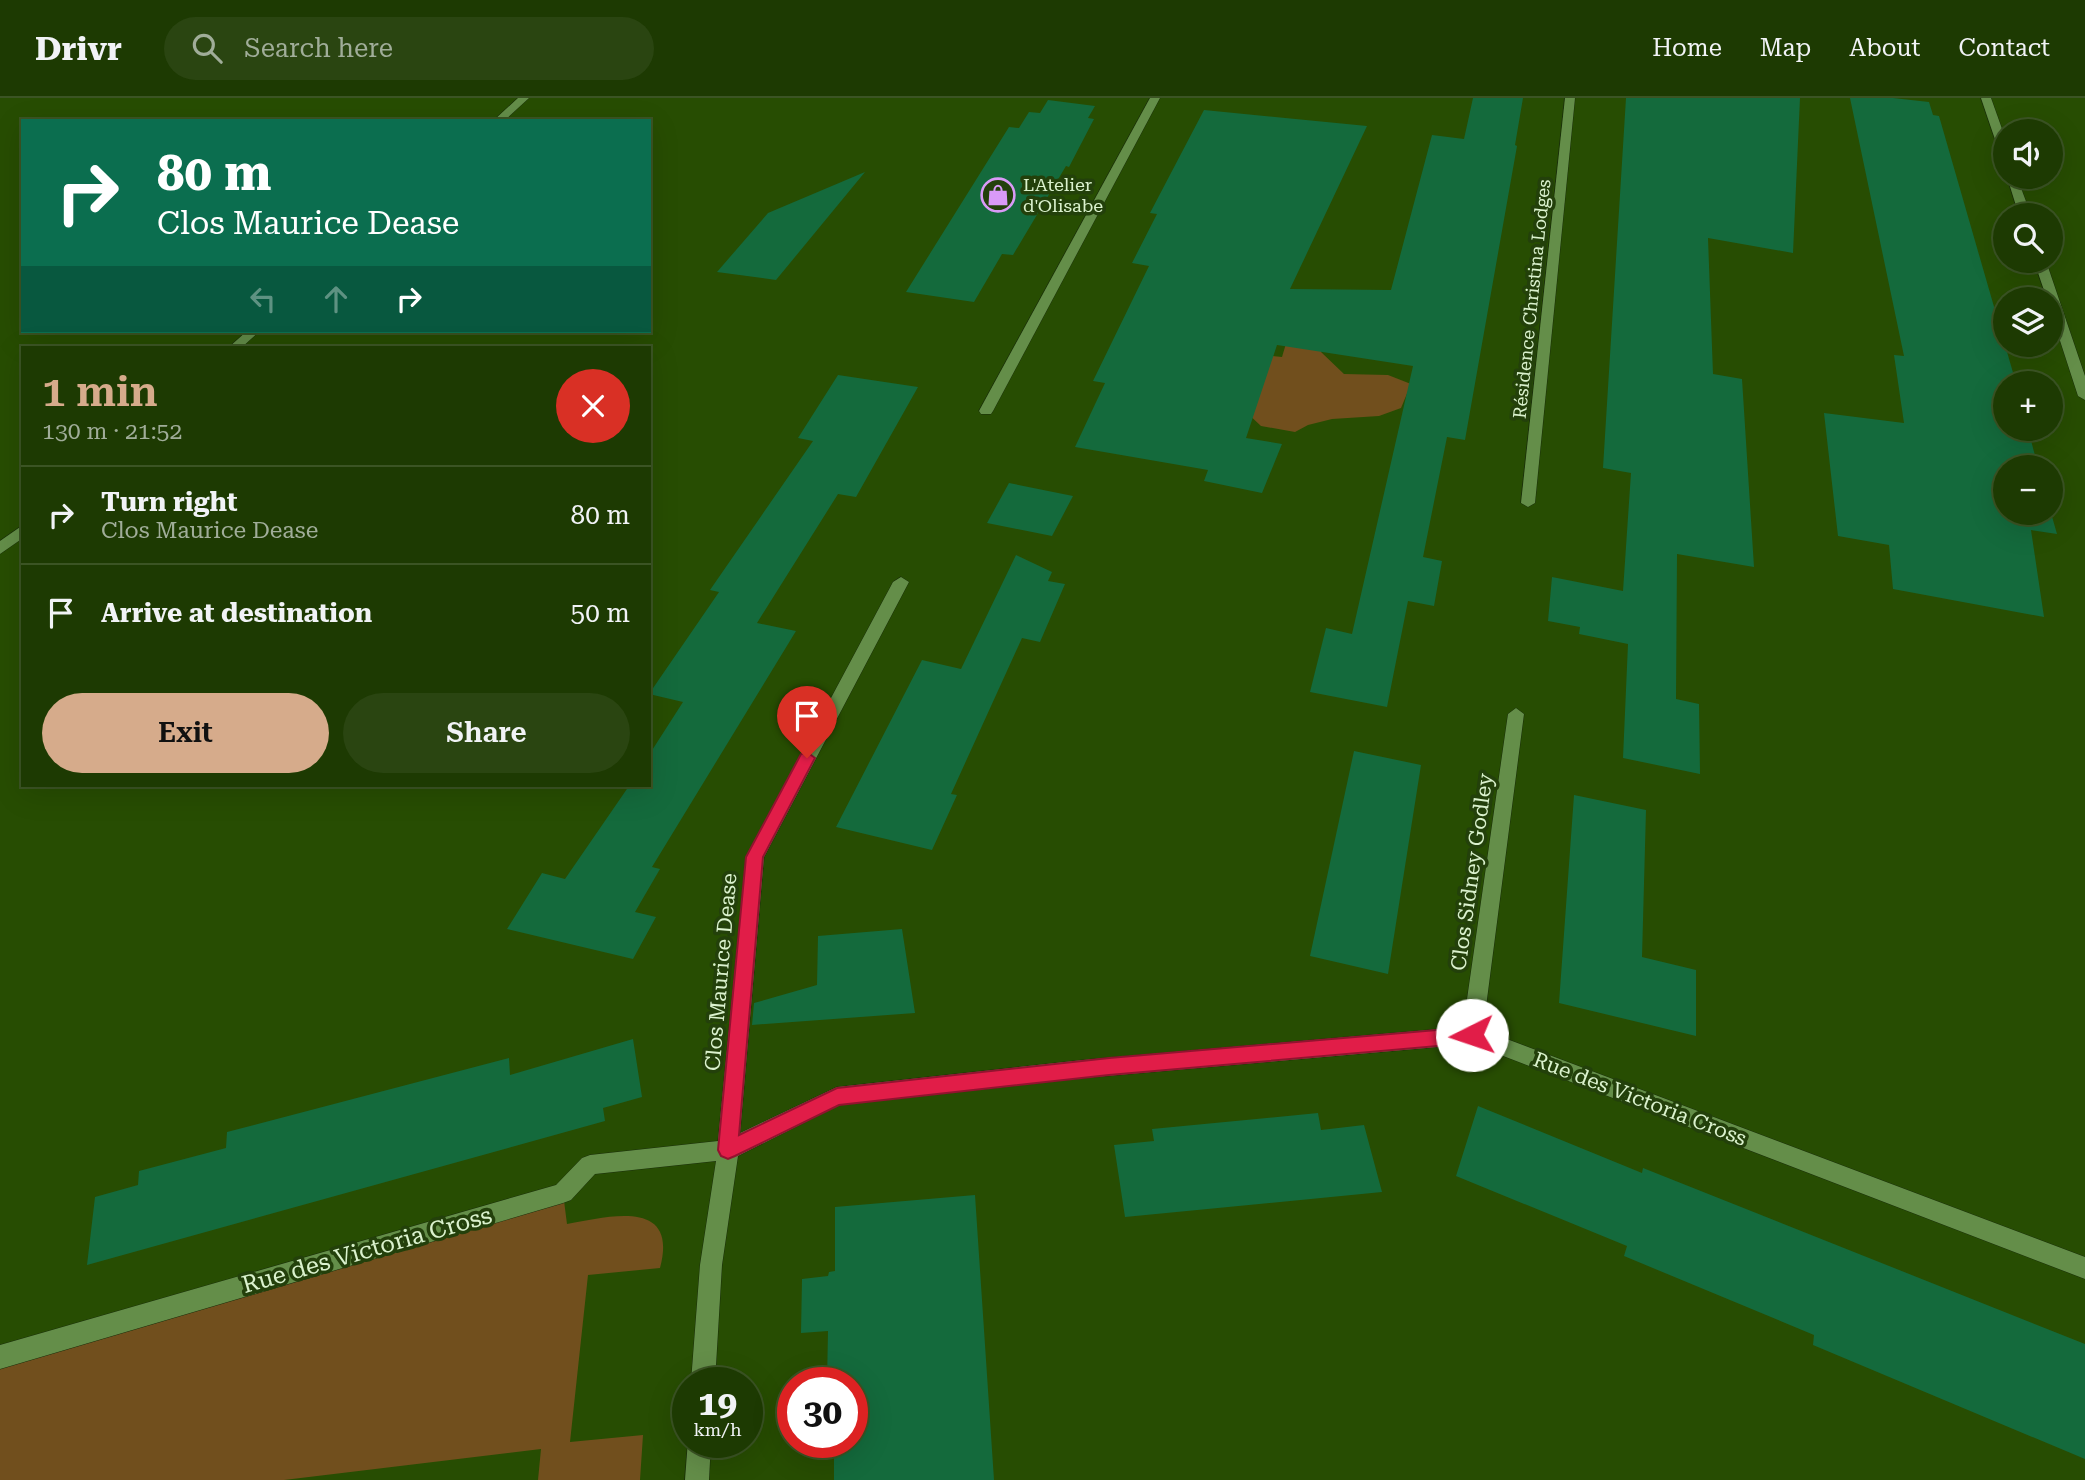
<!DOCTYPE html>
<html lang="en">
<head>
<meta charset="utf-8">
<style>
	:root { --surface:#1d3a02; --page:#2a4511; --text:#f1f3f6; --muted:#a0ad99; --line:#3b5424; --accent:#d6ab8b }
	body { margin:0; font-family:"Roboto Serif",serif; background:var(--page); color:var(--text); height:100vh; display:flex; flex-direction:column; font-size:26px; white-space:nowrap }
	* { box-sizing:border-box; margin:0 }
	p { font-size:23px; color:var(--muted) }
	.icon { flex:none; width:38px; height:38px; fill:none; stroke:currentColor; stroke-width:2; stroke-linecap:round; stroke-linejoin:round }
	.map { position:relative; flex:1; overflow:hidden }
	.panel { position:absolute; left:21px; top:248px; width:630px; height:441px; display:flex; flex-direction:column; background:var(--surface); border-radius:0px; box-shadow:0 7px 28px #0002,0 0 0 2px var(--line) }
	.panel>* { flex:none }
	.top-card { position:absolute; left:21px; top:21px; width:630px; height:214px; border-radius:0px; box-shadow:0 7px 28px #0002,0 0 0 2px var(--line); background:#0b6e4f; color:#fff; overflow:hidden }
	.controls { position:absolute; left:1993px; top:21px; display:grid; gap:14px }
	.controls a { display:grid; place-items:center; width:70px; height:70px; border-radius:50%; background:var(--surface); box-shadow:0 7px 28px #0002,0 0 0 2px var(--line); font-size:35px }
	.speed { position:absolute; left:672px; top:1269px; display:flex; gap:14px; font-size:35px; font-weight:700; text-align:center }
	.speed>* { display:grid; place-content:center; width:91px; height:91px; border-radius:50%; background:var(--surface); box-shadow:0 7px 28px #0002,0 0 0 2px var(--line); line-height:1 }
	.speed small { font-size:18px; font-weight:400 }
	.speed .limit { border:10px solid #d22; background:#fff; color:#111 }
	.pin { position:absolute; display:grid; place-items:center; width:60px; height:60px; color:#fff; margin:-72px -30px; border-radius:50% 50% 50% 0; rotate:-45deg; box-shadow:0 0 7px #0007 }
	.pin .icon { rotate:45deg }
	.me { position:absolute; width:77px; margin:-38px; rotate:266deg; stroke-linejoin:round; filter:drop-shadow(0 0 5px #0008) }
	.turn { display:flex; align-items:center; gap:24px; height:147px; padding:0 21px; font-size:32px }
	.turn .icon { width:91px; height:91px; stroke-width:2.5 }
	.turn b { display:block; font-size:49px; line-height:60px }
	.lanes { display:flex; align-items:center; height:66px; padding:0 21px; background:#0003; justify-content:center; gap:35px; direction:ltr }
	.lanes .off { opacity:.35 }
	.round { display:grid; place-items:center; flex:none; width:74px; height:74px; border-radius:37px; background:var(--page) }
	.overview { display:flex; align-items:center; justify-content:space-between; height:119px; padding:0 21px }
	h1 { font-size:42px; font-weight:600; line-height:52px; color:var(--accent) }
	.action { display:flex; gap:14px; margin-top:auto; padding:14px 21px }
	.action a { flex:1; height:80px; border-radius:42px; background:var(--accent); color:#111; font-size:28px; font-weight:600; line-height:80px; text-align:center }
	.action a+a { background:var(--page); color:var(--text) }
	ul { padding:0; list-style:none }
	li { display:flex; align-items:center; gap:21px; height:98px; padding:0 21px; border-top:2px solid var(--line) }
	li div { flex:1 }
	li b { display:block; font-size:26px }
	li em { font-style:normal }
	header { display:flex; align-items:center; gap:42px; box-sizing:border-box; height:98px; padding:0 35px; background:var(--surface); border-bottom:2px solid var(--line) }
	header strong { font-size:33px }
	nav { display:flex; gap:38px; margin-inline-start:auto; font-size:24px }
	.search { width:490px; height:63px; background:var(--page); display:flex; align-items:center; gap:18px; box-sizing:border-box; padding:0 24px; border-radius:38px; color:var(--muted); font-size:26px }
	.map>svg:first-child { display:block }
</style>
</head>
<body>
<header>
<strong>Drivr</strong>
<div class="search"><svg class="icon" aria-label="search" viewBox="0 0 24 24"><circle cx="10" cy="10" r="6"/><path d="M15 15l6 6"/></svg>Search here</div>
<nav><a>Home</a><a>Map</a><a>About</a><a>Contact</a></nav>
</header>
<div class="map">
<svg width="2085" height="1382" viewBox="0 0 2085 1382">
	<rect width="100%" height="100%" fill="#274d02"/>
	<!-- green -->
	<g fill="#714f1d">
		<polygon points="1293,222 1325,240 1321,254 1344,276 1388,277 1411,286 1401,310 1379,318 1332,321 1308,327 1295,334 1261,328 1245,313 1253,256 1282,259"/>
		<path d="M 563,1095 L 567,1126 C 607,1119 679,1099 660,1170 L 588,1177 L 570,1344 L 643,1337 L 640,1382 L 538,1382 L 541,1351 L 284,1382 L 0,1382 L 0,1259 Z"/>
	</g>
	<!-- building -->
	<g fill="#146a3c">
		<polygon points="1473,0 1523,0 1515,47 1517,48 1465,342 1447,339 1423,459 1442,463 1434,508 1408,503 1387,609 1310,594 1326,530 1352,536 1413,268 1277,247 1246,340 1282,346 1262,395 1204,383 1208,372 1075,349 1105,285 1093,283 1149,168 1132,165 1157,116 1150,115 1204,12 1367,28 1290,191 1391,192 1432,37 1464,41"/>
		<polygon points="1626,0 1800,0 1793,155 1708,140 1713,276 1742,281 1754,469 1677,456 1676,601 1699,606 1700,676 1623,660 1628,546 1579,536 1580,529 1548,523 1552,479 1623,493 1631,375 1603,370"/>
		<polygon points="1850,0 1893,0 1929,4 1933,17 1939,18 2016,285 2006,285 2006,331 2028,331 2038,369 2006,369 2006,415 2051,415 2057,436 2031,432 2044,519 1893,491 1889,447 1838,438 1824,315 1904,325 1894,257 1904,258"/>
		<polygon points="1048,2 1095,8 1088,20 1094,21 1069,69 1066,68 1013,157 1002,156 974,204 906,194 1009,29 1019,30 1029,14 1040,15"/>
		<polygon points="865,74 776,182 717,174 768,115"/>
		<polygon points="838,277 918,289 856,399 838,396 757,525 796,533 652,769 660,771 635,814 656,819 633,861 507,831 542,775 565,781 629,688 649,688 649,657 683,604 649,596 719,494 710,492 813,343 798,340"/>
		<polygon points="1009,385 1073,398 1052,438 987,425"/>
		<polygon points="1016,457 1052,474 1048,483 1065,486 1040,544 1022,540 951,696 957,697 932,752 836,729 922,562 961,571"/>
		<polygon points="1354,653 1421,667 1388,876 1310,858"/>
		<polygon points="1574,697 1646,712 1642,859 1696,872 1696,938 1559,905"/>
		<polygon points="902,831 915,915 752,927 754,905 817,887 818,838"/>
		<polygon points="633,941 642,999 603,1010 605,1023 87,1167 95,1099 138,1087 139,1073 226,1050 227,1034 509,960 510,977"/>
		<polygon points="1478,1008 1642,1075 1643,1070 2085,1246 2085,1361 1813,1247 1814,1237 1624,1158 1627,1148 1456,1078"/>
		<polygon points="1318,1015 1321,1032 1364,1027 1382,1094 1125,1119 1114,1047 1154,1043 1152,1031"/>
		<polygon points="975,1097 994,1382 834,1382 834,1344 852,1344 852,1284 827,1284 828,1233 801,1235 802,1181 828,1178 829,1174 835,1173 835,1109"/>
	</g>
	<g fill="none" stroke-linecap="round" stroke-linejoin="round">
		<defs>
			<g id="minor">
				<polygon points="1150,0 1160,0 993,313 991,316 981,316 979,313"/>
				<polygon points="1565,0 1575,0 1535,405 1528,409 1521,405"/>
				<polygon points="1981,0 1991,0 2006,42 2006,62 2001,59"/>
				<polygon points="2007,79 2017,79 2031,117 2019,117"/>
				<polygon points="2034,163 2046,163 2085,278 2085,302 2078,298 2051,215 2051,201 2047,201"/>
				<polygon points="901,479 909,484 764,759 740,1035 837,989 1083,962 1463,929 1508,616 1516,610 1524,616 1483,932 2085,1159 2085,1181 1472,946 1083,980 839,1007 738,1058 722,1167 715,1284 691,1284 700,1167 716,1063 595,1076 571,1102 563,1105 0,1271 0,1247 556,1087 582,1060 590,1057 718,1043 746,759 893,484"/>
				<polygon points="688,1342 688,1344 711,1344 709,1382 685,1382"/>
			</g>
			<g id="secondary">
				<polygon points="518,0 529,0 504,23 493,23"/>
				<polygon points="247,233 260,233 241,250 228,250"/>
				<polygon points="23,427 23,440 0,456 0,443"/>
			</g>
		</defs>
		<!-- minor casing -->
		<use href="#minor" stroke="#1a2f0b" stroke-width="1"/>
		<!-- secondary casing -->
		<use href="#secondary" stroke="#1a2f0b" stroke-width="1"/>
		<!-- minor -->
		<use href="#minor" fill="#648e49" fill-rule="evenodd"/>
		<!-- secondary -->
		<use href="#secondary" fill="#648e49" fill-rule="evenodd"/>
	</g>
	<!-- route -->
	<polygon fill="#e11d48" stroke="#92132f" stroke-width="2" points="807,654 815,660 763,759 739,1037 837,990 1109,960 1472,929 1479,932 1482,937 1479,943 1472,945 1109,977 839,1007 735,1058 728,1061 721,1058 718,1052 746,759 801,656"/>
	<!-- icons -->
	<defs>
		<symbol id="shop-ring" viewBox="-11 -11 22 22"><circle r="9.5" fill="#23400b" stroke="#d99af7" stroke-width="1.5"/><path d="M-5-2.5h2.3a2.7 3.5 0 0 1 5.4 0H5L5.5 6h-11ZM-1.5-2.5h3a1.5 2.3 0 0 0-3 0Z" fill="#d99af7"/></symbol>
	</defs>
	<g fill-rule="evenodd">
		<use href="#shop-ring" x="979" y="78" width="38" height="38"/>
	</g>
	<g text-anchor="middle" stroke-width="7" stroke-linejoin="round" paint-order="stroke">
		<!-- far-poi labels -->
		<g font-size="18" fill="#dbf2ce" stroke="#23400b" text-anchor="start">
			<text x="1023" y="93">L'Atelier<tspan x="1023" dy="21">d'Olisabe</tspan></text>
		</g>
		<!-- far-street labels -->
		<g font-size="18" fill="#dbf2ce" stroke="#23400b">
			<text transform="translate(1532 201) rotate(-84)" y="6">Résidence Christina Lodges</text>
		</g>
		<!-- street labels -->
		<g font-size="21" fill="#dbf2ce" stroke="#23400b">
			<text transform="translate(1472 774) rotate(-82)" y="7">Clos Sidney Godley</text>
			<text transform="translate(721 874) rotate(-85)" y="7">Clos Maurice Dease</text>
			<text transform="translate(1640 1001) rotate(21)" y="7">Rue des Victoria Cross</text>
		</g>
		<!-- near-street labels -->
		<g font-size="24" fill="#dbf2ce" stroke="#23400b">
			<text transform="translate(367 1152) rotate(-16)" y="8">Rue des Victoria Cross</text>
		</g>
	</g>
</svg>
<div class="controls">
<a><svg class="icon" aria-label="sound" viewBox="0 0 24 24"><path d="M4 9h4l5-4v14l-5-4H4zM17 9q2 3 0 6"/></svg></a>
<a><svg class="icon" aria-label="search" viewBox="0 0 24 24"><circle cx="10" cy="10" r="6"/><path d="M15 15l6 6"/></svg></a>
<a><svg class="icon" aria-label="layers" viewBox="0 0 24 24"><path d="M12 4l9 5-9 5-9-5zM3 14l9 5 9-5"/></svg></a>
<a>+</a>
<a>−</a>
</div>
<div class="speed"><div>19<small>km/h</small></div><div class="limit">30</div></div>
<div class="pin" style="left:807px;top:660px;background:#d93025"><svg class="icon" aria-label="arrive" viewBox="0 0 24 24"><path d="M6 21V4h12l-3 4 3 4H6"/></svg></div>
<svg class="me" style="left:1472px;top:937px" viewBox="-20 -20 40 40"><circle r="19" fill="#fff"/><path d="M0-13L10 11 0 6-10 11z" fill="#e11d48"/></svg>
<div class="top-card">
<div class="turn"><svg class="icon" aria-label="right" viewBox="0 0 24 24"><path d="M7 20v-9h11M14 6l5 5-5 5"/></svg><div><b>80 m</b>Clos Maurice Dease</div></div>
<div class="lanes"><svg class="icon off" aria-label="left" viewBox="0 0 24 24"><path d="M17 20v-9H6M10 6l-5 5 5 5"/></svg><svg class="icon off" aria-label="ahead" viewBox="0 0 24 24"><path d="M12 20V5M6 11l6-6 6 6"/></svg><svg class="icon" aria-label="right" viewBox="0 0 24 24"><path d="M7 20v-9h11M14 6l5 5-5 5"/></svg></div>
</div>
<section class="panel">
<div class="overview"><div><h1>1 min</h1><p>130 m · 21:52</p></div><a class="round" style="background:#d93025;color:#fff"><svg class="icon" aria-label="close" viewBox="0 0 24 24"><path d="M6 6l12 12M18 6L6 18"/></svg></a></div>
<ul>
<li><svg class="icon" aria-label="right" viewBox="0 0 24 24"><path d="M7 20v-9h11M14 6l5 5-5 5"/></svg><div><b>Turn right</b><p>Clos Maurice Dease</p></div><em>80 m</em></li>
<li><svg class="icon" aria-label="arrive" viewBox="0 0 24 24"><path d="M6 21V4h12l-3 4 3 4H6"/></svg><div><b>Arrive at destination</b></div><em>50 m</em></li>
</ul>
<div class="action"><a>Exit</a><a>Share</a></div>
</section>
</div>
</body>
</html>
